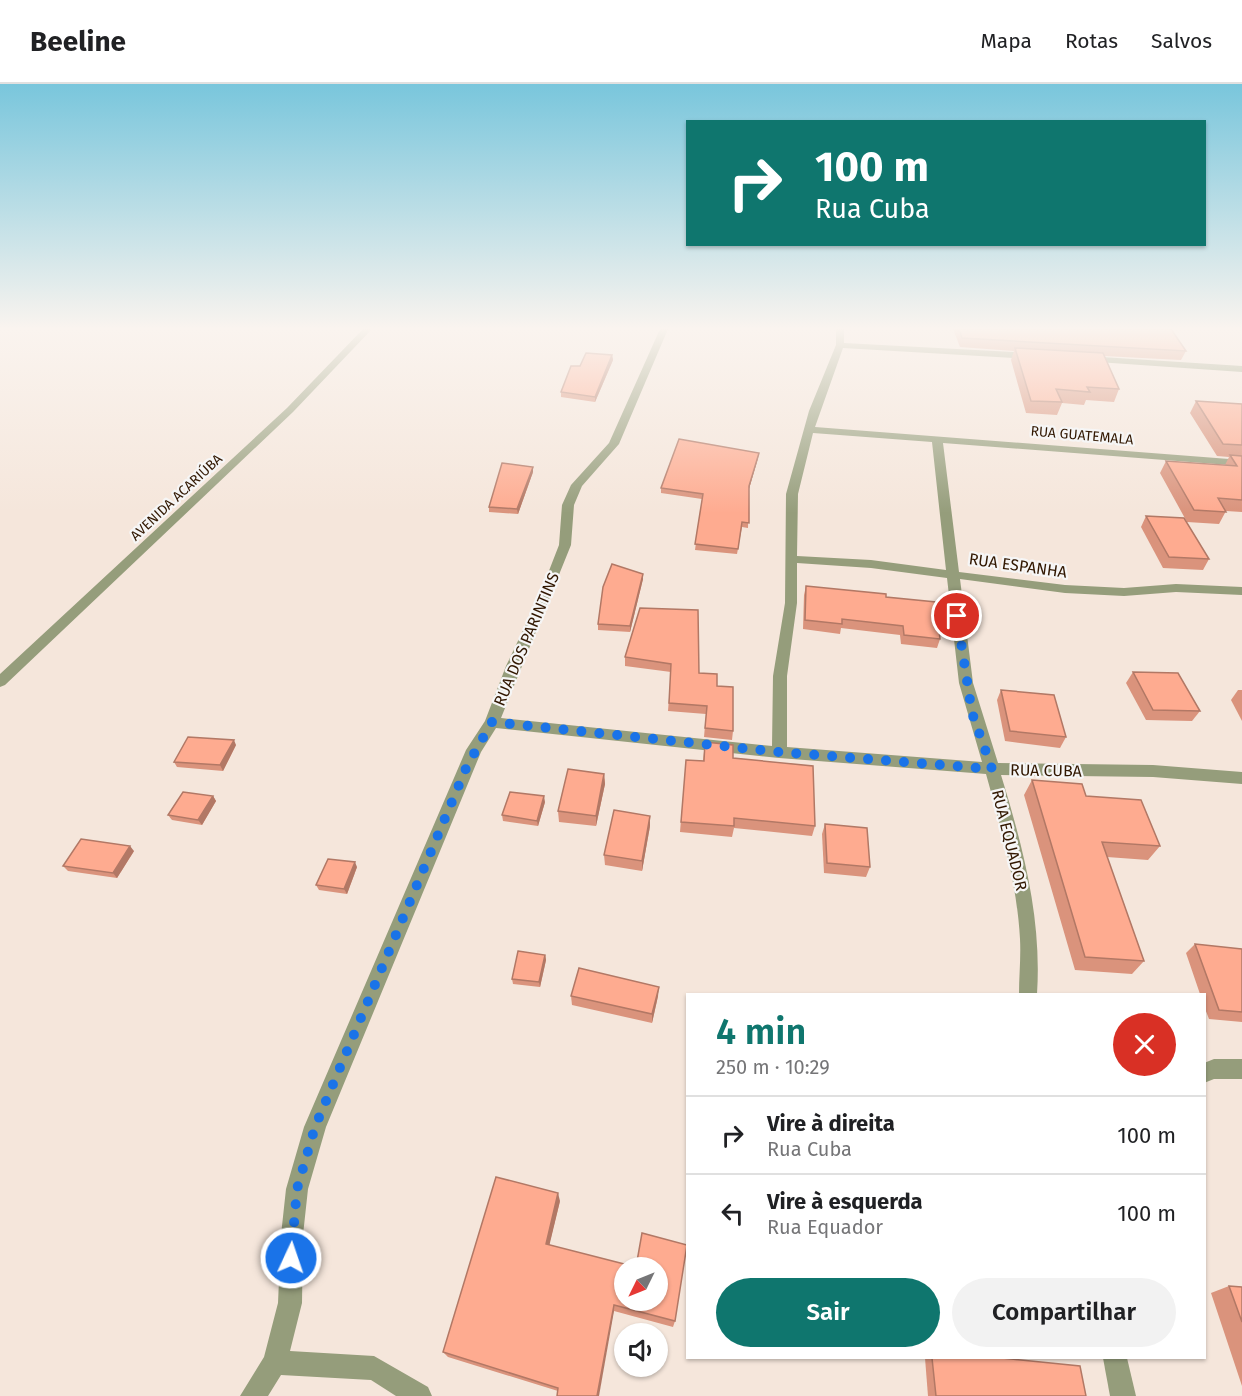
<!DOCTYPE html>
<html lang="pt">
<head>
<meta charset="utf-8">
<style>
	:root { --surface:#fff; --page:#f2f2f2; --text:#202124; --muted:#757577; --line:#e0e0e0; --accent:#0f766e }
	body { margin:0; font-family:"Fira Sans",sans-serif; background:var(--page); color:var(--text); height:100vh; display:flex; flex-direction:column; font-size:22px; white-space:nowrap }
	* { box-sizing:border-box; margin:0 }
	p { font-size:20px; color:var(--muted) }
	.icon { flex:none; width:33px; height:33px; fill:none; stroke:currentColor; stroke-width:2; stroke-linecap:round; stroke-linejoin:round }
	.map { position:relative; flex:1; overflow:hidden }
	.side { position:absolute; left:686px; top:909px; width:520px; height:366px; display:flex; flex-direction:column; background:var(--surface); border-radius:0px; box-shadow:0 2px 4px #0004 }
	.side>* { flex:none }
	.top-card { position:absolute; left:686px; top:36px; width:520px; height:126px; border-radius:0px; box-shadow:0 2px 4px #0004; background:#0f766e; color:#fff; overflow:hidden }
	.needle { width:39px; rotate:227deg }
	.buttons { position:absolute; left:614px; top:1173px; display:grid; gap:12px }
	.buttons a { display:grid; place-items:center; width:54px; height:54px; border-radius:50%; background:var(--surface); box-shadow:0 2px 4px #0004; font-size:30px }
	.pin { position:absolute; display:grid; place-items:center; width:51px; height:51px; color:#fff; margin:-26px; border:3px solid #fff; border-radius:50%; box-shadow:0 2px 6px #0007 }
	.me { position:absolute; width:66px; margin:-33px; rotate:3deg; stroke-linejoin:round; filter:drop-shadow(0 0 4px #0008) }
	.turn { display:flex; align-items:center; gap:21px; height:126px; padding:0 30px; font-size:27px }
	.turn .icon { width:78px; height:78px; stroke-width:2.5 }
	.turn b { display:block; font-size:42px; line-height:51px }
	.round { display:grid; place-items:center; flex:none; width:63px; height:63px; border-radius:32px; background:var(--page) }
	.headline { display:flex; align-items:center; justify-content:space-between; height:102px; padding:0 30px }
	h1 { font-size:36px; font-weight:600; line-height:45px; color:var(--accent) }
	.cta { display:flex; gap:12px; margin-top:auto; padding:12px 30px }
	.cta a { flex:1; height:69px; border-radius:36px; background:var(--accent); color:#fff; font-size:24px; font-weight:600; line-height:69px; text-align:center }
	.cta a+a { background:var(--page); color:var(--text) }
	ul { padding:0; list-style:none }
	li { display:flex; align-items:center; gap:18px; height:78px; padding:0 30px; border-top:2px solid var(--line) }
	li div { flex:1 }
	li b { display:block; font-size:22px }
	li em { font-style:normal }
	header { display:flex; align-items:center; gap:36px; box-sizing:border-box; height:84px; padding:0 30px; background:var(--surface); border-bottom:2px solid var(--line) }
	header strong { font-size:28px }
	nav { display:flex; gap:33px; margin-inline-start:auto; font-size:21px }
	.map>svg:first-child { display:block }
</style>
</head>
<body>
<header>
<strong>Beeline</strong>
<nav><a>Mapa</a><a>Rotas</a><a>Salvos</a></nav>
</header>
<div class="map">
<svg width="1242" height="1312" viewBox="0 0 1242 1312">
	<rect width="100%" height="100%" fill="#f5e6db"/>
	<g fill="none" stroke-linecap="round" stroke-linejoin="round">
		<!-- minor -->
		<g fill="#959d7b" fill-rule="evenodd">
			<polygon points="363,245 372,245 293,328 5,601 0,603 0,590 287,324"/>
			<path d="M 660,245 L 668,245 L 619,360 L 582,402 L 574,421 L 571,461 L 501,634 L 772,662 L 773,592 L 785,519 L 786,410 L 809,327 L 836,261 L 836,245 L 844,245 L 844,259 L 1032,269 L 1036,272 L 1032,275 L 843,264 L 815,343 L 1242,376 L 1242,382 L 943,359 L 959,488 L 1065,501 L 1124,504 L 1176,500 L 1242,503 L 1242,511 L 1176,508 L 1124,512 L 1065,509 L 960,495 L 973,599 L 998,679 L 1153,681 L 1242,688 L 1242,700 L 1153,693 L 1001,691 C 1023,763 1042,834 1037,910 L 1019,910 C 1019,892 1021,873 1020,855 C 1017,799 1001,744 986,690 L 779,674 L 496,644 L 481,668 L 326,1043 L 308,1105 L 303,1151 L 302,1219 L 290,1267 L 374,1272 L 428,1303 L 432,1312 L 396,1312 L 371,1296 L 281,1291 L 268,1312 L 240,1312 L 264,1273 L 278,1219 L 281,1151 L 286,1105 L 304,1043 L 466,666 L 485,637 L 506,582 L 538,515 L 559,461 L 562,421 L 571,401 L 609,359 ZM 813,349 L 932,358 L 946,486 L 871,476 L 797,472 L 798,410 ZM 797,479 L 871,484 L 947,494 L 959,599 L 982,678 L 787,663 L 787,592 L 797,519 Z"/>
			<polygon points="1086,272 1242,282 1242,288 1083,277 1081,275"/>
			<polygon points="1214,975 1242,975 1242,995 1214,995 1204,999 1204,979"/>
			<polygon points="1103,1274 1127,1274 1136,1312 1110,1312"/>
		</g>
	</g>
	<!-- wall -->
	<g fill="#da937c">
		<polygon points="953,245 1171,245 1186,267 1181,276 1104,272 1119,305 1114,318 1086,316 1084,321 1062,319 1057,331 1026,329 1011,276 1014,267 960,263"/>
		<polygon points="612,271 613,276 595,318 561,313 561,308 580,282"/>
		<polygon points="1196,317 1242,320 1242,428 1226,427 1219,440 1187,438 1160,389 1166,377 1225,381 1229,373 1217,372 1190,329"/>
		<polygon points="758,374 749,405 748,444 742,443 737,470 695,466 702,415 661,409 661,404"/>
		<polygon points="533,388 518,430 489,428 489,423"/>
		<polygon points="1146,432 1209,475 1203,486 1163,484 1141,443"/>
		<polygon points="643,490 643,495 630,548 598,546 598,540"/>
		<polygon points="806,502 886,513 940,555 937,564 901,560 900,551 841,544 840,550 803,545 804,511"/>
		<polygon points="640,524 699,589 717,602 733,647 732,656 704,653 706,630 668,627 671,588 625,582 625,573"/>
		<polygon points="1133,588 1200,627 1192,637 1146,636 1126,599"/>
		<polygon points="1001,606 1066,653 1060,664 1005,657 997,616"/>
		<polygon points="1238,606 1242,606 1242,637 1231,616"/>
		<polygon points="705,658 733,674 815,742 812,752 734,744 732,753 680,748 686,676 703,677"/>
		<polygon points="236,661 223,687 177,683 174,678"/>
		<polygon points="604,690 605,700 596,742 559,738 558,727"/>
		<polygon points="1032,696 1086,712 1160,762 1148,776 1107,773 1144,877 1132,890 1075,886 1024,711"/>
		<polygon points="213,712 216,717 202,741 172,736 168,731"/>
		<polygon points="545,718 538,742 503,737 502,731"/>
		<polygon points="825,740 870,783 866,793 824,789 822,750"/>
		<polygon points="650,742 642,787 605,781 604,771"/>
		<polygon points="134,767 117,794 68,787 63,782"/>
		<polygon points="357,783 347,810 319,806 316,801"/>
		<polygon points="1195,860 1242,865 1242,938 1209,935 1204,922 1204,910 1200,910 1186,869"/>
		<polygon points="545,871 546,876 540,903 513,900 512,895"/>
		<polygon points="571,912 658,912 652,939 572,921"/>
		<polygon points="560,1117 549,1161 675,1237 673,1243 614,1227 558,1307 448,1273 443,1268"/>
		<polygon points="1229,1202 1242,1203 1242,1302 1211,1209"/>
		<polygon points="925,1274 1002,1274 1086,1312 928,1312"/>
	</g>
	<!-- shaded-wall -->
	<g fill="#b27865">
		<polygon points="612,271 613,276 595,318 595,313"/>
		<polygon points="759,369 758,374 748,408 749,402"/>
		<polygon points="533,383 533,388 518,430 517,425"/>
		<polygon points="643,490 643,495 630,548 630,542"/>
		<polygon points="234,656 236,661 223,687 220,681"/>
		<polygon points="604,690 605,700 596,742 596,732"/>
		<polygon points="213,712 216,717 202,741 198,736"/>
		<polygon points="544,712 545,718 538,742 537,737"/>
		<polygon points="650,732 650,742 642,787 642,777"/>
		<polygon points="130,762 134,767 117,794 113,789"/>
		<polygon points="355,778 357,783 347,810 344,805"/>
		<polygon points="545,871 546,876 540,903 539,898"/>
		<polygon points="659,903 658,912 652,939 652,930"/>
		<polygon points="558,1109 560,1117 548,1167 546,1160"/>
		<polygon points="614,1221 614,1227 599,1312 597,1312"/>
	</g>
	<!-- building -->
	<g fill="#feab90" stroke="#b27865" stroke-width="1.5" fill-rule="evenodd">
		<polygon points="959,245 1171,245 1186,267 962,254"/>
		<polygon points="1015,264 1103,269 1119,305 1087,303 1090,308 1056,305 1062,318 1031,317"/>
		<polygon points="586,269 612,271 595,313 561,308 571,282 580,282"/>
		<polygon points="1196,317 1242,320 1242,361 1223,360"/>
		<polygon points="679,355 759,369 749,402 749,439 742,438 738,465 695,460 703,410 661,404"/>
		<polygon points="1230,371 1242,372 1242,416 1218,414 1226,428 1194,426 1166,377 1237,382"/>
		<polygon points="502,379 533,383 517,425 489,423"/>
		<polygon points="1146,432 1184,434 1209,475 1169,473"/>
		<polygon points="612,480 643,490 630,542 598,540 603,503"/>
		<polygon points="806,502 886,510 886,513 936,518 940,555 904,551 903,542 842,535 842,540 805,536"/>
		<polygon points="640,524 698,526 699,589 717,590 717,602 733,603 733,647 705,644 707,622 669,619 671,580 625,573"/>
		<polygon points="1133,588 1178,589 1200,627 1153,626"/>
		<polygon points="1001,606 1054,611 1066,653 1010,647"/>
		<polygon points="188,653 234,656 220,681 174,678"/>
		<polygon points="705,658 733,661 733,674 813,682 815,742 734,734 734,742 681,738 686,676 704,677"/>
		<polygon points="568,685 604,690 596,732 558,727"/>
		<polygon points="1032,696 1082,700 1086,712 1141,716 1160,762 1102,758 1144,877 1085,873"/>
		<polygon points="183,708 213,712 198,736 168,731"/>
		<polygon points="510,708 544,712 537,737 502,731"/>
		<polygon points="614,726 650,732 642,777 604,771"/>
		<polygon points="825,740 867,744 870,783 827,779"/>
		<polygon points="81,755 130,762 113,789 63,782"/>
		<polygon points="328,775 355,778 344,805 316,801"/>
		<polygon points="1195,860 1242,865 1242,928 1219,926"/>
		<polygon points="518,867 545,871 539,898 512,895"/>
		<polygon points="579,884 659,903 652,930 571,912"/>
		<path d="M 496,1093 L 558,1109 L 546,1160 L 636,1183 L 642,1149 L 687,1161 L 675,1237 L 614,1221 L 597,1312 L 557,1312 L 558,1304 L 443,1268 ZM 624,1184 L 657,1184 L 657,1216 L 624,1216 Z"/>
		<polygon points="1229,1202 1242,1203 1242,1238"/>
		<polygon points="932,1274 1002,1274 1080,1282 1086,1312 936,1312"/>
	</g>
	<!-- sky -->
	<linearGradient id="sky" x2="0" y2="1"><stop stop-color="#79c6dc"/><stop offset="0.57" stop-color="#faf4ef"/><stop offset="1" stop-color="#faf4ef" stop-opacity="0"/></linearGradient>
	<rect width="1242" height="429" fill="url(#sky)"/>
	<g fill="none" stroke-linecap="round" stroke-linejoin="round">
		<!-- route -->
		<polyline stroke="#1a73e8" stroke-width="10" stroke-dasharray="0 18" points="291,1174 297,1105 315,1043 467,682 492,638 779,668 992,685 972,629 957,532"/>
	</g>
	<g text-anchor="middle" stroke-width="4.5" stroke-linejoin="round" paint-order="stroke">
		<!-- far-street labels -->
		<g font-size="14" fill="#311701" stroke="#f6f6f6">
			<text transform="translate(1082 351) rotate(5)" y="5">RUA GUATEMALA</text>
			<text transform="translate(176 413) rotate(-43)" y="5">AVENIDA ACARIÚBA</text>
		</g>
		<!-- street labels -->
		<g font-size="16" fill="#311701" stroke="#f6f6f6">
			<text transform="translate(1018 481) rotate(8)" y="6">RUA ESPANHA</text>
			<text transform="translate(526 555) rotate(-67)" y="6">RUA DOS PARINTINS</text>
			<text transform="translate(1046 686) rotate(1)" y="6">RUA CUBA</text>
			<text transform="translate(1010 756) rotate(76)" y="6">RUA EQUADOR</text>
		</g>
	</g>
</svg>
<div class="buttons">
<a><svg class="needle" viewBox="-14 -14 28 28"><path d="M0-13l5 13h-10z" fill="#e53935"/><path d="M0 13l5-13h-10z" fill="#757577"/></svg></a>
<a><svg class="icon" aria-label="sound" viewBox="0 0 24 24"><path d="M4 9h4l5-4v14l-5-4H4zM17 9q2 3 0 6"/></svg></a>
</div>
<div class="pin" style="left:957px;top:532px;background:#d93025"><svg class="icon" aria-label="arrive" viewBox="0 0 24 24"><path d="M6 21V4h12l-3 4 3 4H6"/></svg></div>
<svg class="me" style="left:291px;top:1174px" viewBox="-20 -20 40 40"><circle r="17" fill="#1a73e8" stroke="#fff" stroke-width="3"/><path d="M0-11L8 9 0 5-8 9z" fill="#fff"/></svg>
<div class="top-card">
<div class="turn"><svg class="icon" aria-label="right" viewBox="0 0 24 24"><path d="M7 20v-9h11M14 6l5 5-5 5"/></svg><div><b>100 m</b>Rua Cuba</div></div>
</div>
<section class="side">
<div class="headline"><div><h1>4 min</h1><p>250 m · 10:29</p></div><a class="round" style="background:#d93025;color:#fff"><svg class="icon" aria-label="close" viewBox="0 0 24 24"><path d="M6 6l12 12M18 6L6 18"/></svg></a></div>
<ul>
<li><svg class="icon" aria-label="right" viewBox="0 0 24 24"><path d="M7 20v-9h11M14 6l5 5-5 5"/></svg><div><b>Vire à direita</b><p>Rua Cuba</p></div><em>100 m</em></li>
<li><svg class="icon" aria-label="left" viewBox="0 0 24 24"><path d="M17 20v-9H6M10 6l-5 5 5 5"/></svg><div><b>Vire à esquerda</b><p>Rua Equador</p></div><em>100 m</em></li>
</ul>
<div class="cta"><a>Sair</a><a>Compartilhar</a></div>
</section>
</div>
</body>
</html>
